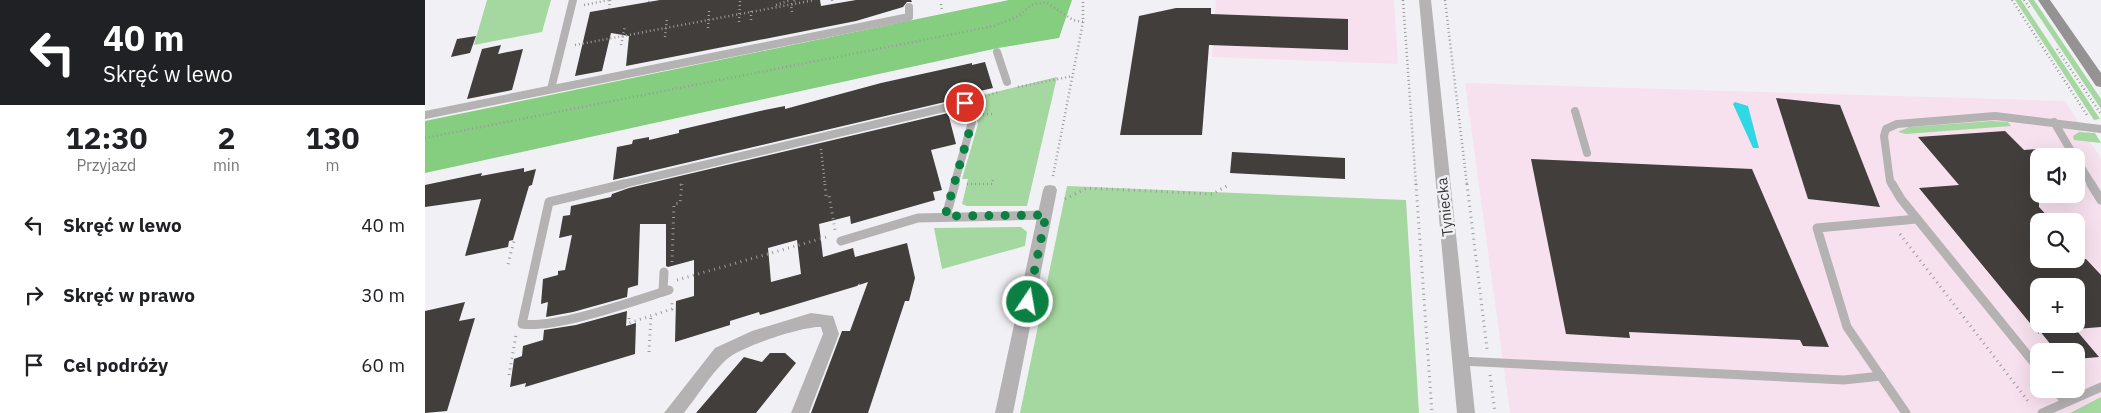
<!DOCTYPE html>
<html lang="pl">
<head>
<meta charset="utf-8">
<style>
	:root { --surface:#fff; --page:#f6f6f6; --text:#202124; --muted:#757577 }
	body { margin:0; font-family:"IBM Plex Sans",sans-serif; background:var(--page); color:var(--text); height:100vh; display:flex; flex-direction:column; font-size:19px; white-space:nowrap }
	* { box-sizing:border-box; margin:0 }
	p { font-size:16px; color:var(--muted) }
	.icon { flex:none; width:28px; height:28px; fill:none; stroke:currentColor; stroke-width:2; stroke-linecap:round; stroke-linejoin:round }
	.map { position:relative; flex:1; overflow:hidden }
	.side { display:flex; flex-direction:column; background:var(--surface); width:425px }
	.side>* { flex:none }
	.banner { background:#202124; color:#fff; overflow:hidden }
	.buttons { position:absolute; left:1605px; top:148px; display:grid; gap:10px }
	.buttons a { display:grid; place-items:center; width:55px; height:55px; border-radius:10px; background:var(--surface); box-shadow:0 5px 20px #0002; font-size:25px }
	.pin { position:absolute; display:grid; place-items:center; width:42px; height:42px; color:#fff; margin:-21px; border:2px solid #fff; border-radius:50%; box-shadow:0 1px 5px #0007 }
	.me { position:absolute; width:55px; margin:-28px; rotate:12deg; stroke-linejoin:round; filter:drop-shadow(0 0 4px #0008) }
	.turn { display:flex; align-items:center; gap:18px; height:105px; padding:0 20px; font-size:22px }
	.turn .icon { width:65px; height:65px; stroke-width:2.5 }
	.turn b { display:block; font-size:35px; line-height:42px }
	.eta { display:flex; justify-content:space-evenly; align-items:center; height:85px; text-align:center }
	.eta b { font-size:30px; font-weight:700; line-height:35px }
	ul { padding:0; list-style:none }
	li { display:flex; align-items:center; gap:15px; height:70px; padding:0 20px }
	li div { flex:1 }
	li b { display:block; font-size:19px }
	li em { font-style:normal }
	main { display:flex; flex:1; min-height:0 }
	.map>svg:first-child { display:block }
</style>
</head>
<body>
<main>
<section class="side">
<div class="banner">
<div class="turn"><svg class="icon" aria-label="left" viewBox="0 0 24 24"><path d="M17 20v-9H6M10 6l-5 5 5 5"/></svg><div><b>40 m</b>Skręć w lewo</div></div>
</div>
<div class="eta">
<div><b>12:30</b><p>Przyjazd</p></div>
<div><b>2</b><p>min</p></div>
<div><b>130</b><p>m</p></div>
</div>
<ul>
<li><svg class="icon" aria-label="left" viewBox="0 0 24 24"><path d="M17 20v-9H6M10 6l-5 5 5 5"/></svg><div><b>Skręć w lewo</b></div><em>40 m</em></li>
<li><svg class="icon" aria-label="right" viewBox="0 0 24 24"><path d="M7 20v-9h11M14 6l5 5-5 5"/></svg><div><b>Skręć w prawo</b></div><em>30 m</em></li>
<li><svg class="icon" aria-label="arrive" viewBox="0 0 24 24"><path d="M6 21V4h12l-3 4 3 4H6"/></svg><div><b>Cel podróży</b></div><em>60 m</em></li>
</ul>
</section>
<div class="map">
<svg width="1676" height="413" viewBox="0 0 1676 413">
	<rect width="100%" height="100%" fill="#f1f1f5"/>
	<!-- industrial -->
	<g fill="#f7e1ee" fill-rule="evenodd">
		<polygon points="791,0 969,0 973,64 787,57"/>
		<path d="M 1040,83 L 1640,101 L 1676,159 L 1676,397 L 1645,413 L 1085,413 ZM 1614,156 L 1651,156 L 1651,194 L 1614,194 ZM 1614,221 L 1651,221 L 1651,259 L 1614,259 ZM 1614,286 L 1651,286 L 1651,324 L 1614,324 ZM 1614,351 L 1651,351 L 1651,389 L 1614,389 Z"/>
	</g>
	<!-- green -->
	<g fill="#a5d7a0">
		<polygon points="62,0 126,0 117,32 49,45"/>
		<polygon points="1590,0 1596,0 1675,119 1669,120"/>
		<polygon points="1603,0 1609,0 1676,99 1676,109"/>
		<polygon points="632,77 602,206 542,206 537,204 543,179 537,179 553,124 546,98"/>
		<polygon points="1567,121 1583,122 1586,126 1481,134 1473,132 1484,127"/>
		<polygon points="1654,132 1670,133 1676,143 1649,140 1648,136"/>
		<polygon points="642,186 981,200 994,413 595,413"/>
		<polygon points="596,227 602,232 600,246 517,269 509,228"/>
		<polygon points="1676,397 1676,413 1645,413"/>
	</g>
	<!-- forest -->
	<polygon fill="#85cd7f" points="584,0 647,0 634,38 573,48 0,173 0,121"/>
	<!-- water -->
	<polygon fill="#30d8e4" points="1310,102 1323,106 1334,148 1328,148 1308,104"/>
	<!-- building -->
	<g fill="#413e3c" fill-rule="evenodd">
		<polygon points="235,0 395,0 396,6 431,0 486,0 487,2 482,2 478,7 431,21 201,66 204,36 186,33 177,71 150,76 165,12"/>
		<polygon points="751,8 786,8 786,14 923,19 923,50 784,45 777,135 695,135 714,16"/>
		<polygon points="51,36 45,53 26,57 32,39"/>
		<polygon points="76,45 73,54 98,49 87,90 42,99 57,49"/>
		<polygon points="560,62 568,88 520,99 520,102 188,180 192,147 207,144 208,140 224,137 224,140 254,133 254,130 335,111 360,106 360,109 456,83 547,63 547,65"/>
		<polygon points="1351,98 1415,105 1455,207 1383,199"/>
		<path d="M 523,113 L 531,144 L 506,150 L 517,190 L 508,192 L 510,200 L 426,224 L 425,216 L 394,224 L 398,257 L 428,248 L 430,257 L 482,243 L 490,278 L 484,301 L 480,301 L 443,413 L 386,413 L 417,331 L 425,331 L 443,282 L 434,285 L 435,283 L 432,286 L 335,315 L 334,312 L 305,321 L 305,325 L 250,342 L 251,301 L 269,296 L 269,260 L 243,267 L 241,266 L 241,224 L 215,224 L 213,285 L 203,288 L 202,297 L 148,312 L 121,317 L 123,302 L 116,304 L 118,279 L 133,275 L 133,271 L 140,270 L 147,235 L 134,238 L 138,216 L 145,215 L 146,206 L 186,197 L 187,194 L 204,188 ZM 372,240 L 376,274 L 346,282 L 343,248 Z"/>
		<polygon points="1580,131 1599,150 1614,149 1614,207 1627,221 1614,221 1614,259 1661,259 1676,275 1676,327 1651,329 1651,286 1614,286 1614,324 1646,324 1674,357 1651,359 1651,351 1631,351 1614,330 1614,334 1494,188 1534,185 1493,137"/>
		<polygon points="807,152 920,158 920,179 805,173"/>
		<polygon points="1106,159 1327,169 1404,347 1378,346 1375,340 1204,332 1205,338 1141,334"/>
		<polygon points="99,168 99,172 111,169 107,185 104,186 88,240 84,241 83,247 40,256 56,199 0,207 0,185 57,173 56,176"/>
		<polygon points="40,302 34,321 50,318 22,411 0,413 0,311"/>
		<polygon points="202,311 201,326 211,323 210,354 100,387 101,383 85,387 89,359 97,356 98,346 118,340 119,330 151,325"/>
		<polygon points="345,353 360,353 371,363 331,413 271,413 319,357 337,362"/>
	</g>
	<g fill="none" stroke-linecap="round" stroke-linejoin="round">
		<!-- path-far1 -->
		<g stroke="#9a9b9d" stroke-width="2.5" stroke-dasharray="1 3" stroke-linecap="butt">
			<polyline points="407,0 408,4"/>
			<polyline points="978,0 991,185"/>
			<polyline points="1020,0 1042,185"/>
			<polyline points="1587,0 1662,115"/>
			<polyline points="1599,0 1605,8"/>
			<polyline points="224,2 225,0"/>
			<polyline points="516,4 517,10"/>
			<polyline points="159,5 184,0"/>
			<polyline points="351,5 366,0"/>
			<polyline points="184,9 185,0"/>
			<polyline points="326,11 326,20"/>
			<polyline points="367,12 366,5 370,0"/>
			<polyline points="314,22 315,0"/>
			<polyline points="283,28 284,11"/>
			<polyline points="240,37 242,18"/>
			<polyline points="150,45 390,0"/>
			<polyline points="196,45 200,26"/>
			<polyline points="1632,49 1676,114"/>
			<polyline points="593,87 648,76"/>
			<polyline points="552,98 575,92"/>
			<polyline points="558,114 570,114"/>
			<polyline points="0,138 569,26 594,16 606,5 621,2 648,20 658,22"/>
			<polyline points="396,149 400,185"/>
			<polyline points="628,176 658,22 658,0"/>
			<polyline points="542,184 567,184 568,179"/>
			<polyline points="255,185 257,184"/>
		</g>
		<!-- path -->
		<g stroke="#9a9b9d" stroke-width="3" stroke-dasharray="1 4.5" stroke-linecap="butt">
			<polyline points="400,184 401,196 404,195 410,230"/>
			<polyline points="991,184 1007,413"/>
			<polyline points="1042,184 1062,349"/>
			<polyline points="640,199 662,188 787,194 802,186"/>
			<polyline points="1475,234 1603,401"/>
			<polyline points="247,262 249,204 255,203 257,184"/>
			<polyline points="83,264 89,241"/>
			<polyline points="252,280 402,237"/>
			<polyline points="204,318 204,323 247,309 247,303"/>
			<polyline points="224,352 226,316"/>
			<polyline points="84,375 91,335"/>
			<polyline points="1065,375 1070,413"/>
		</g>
		<!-- lane-far1 -->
		<g stroke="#b4b2b2" stroke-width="8">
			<polyline points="572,52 582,82"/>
			<polyline points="126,89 148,0"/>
			<polyline points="1150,111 1162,153"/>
			<polyline points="0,115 484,17 484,7"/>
			<polyline points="1629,122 1649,156"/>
			<polyline points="1651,159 1667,185"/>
			<polyline points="194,185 540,103 547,122 529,185"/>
			<polyline points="1468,185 1465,181 1459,136 1461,129 1472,124 1570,116 1676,129"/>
		</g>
		<!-- lane -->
		<g stroke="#b4b2b2" stroke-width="9">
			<path d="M 199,184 L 124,202 L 97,324 C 131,329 209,301 244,290"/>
			<polyline points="1467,184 1476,199 1614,369"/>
			<polyline points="1666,184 1676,200"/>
			<polyline points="521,216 530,184"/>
			<polyline points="416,241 493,218 621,215"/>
			<polyline points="238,292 239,272"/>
			<polyline points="1036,361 1419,380 1456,376"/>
			<polyline points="1629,389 1640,401"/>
			<polyline points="1481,413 1422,327 1392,228 1492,219"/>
			<polyline points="1617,413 1676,387"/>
		</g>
		<!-- street -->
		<g fill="#b4b2b2" fill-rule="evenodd">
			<polygon points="994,0 1006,0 1050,413 1032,413"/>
			<polygon points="625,185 630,186 632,190 588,413 570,413 618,190 620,186"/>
			<path d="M 386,313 L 408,316 L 414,334 L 384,413 L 366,413 L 398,334 L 396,327 C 377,326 316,347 302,359 C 288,371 271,398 259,413 L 239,413 L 290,348 L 327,331 Z"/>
		</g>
		<!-- secondary -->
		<polygon fill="#959293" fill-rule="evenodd" points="1613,0 1625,0 1676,73 1676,87 1671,86"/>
	</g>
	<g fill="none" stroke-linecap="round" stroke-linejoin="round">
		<!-- route -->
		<polyline stroke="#0b8043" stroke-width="9" stroke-dasharray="0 16.2" points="540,103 547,122 520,216 621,215 603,302"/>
	</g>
	<g text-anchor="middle" stroke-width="5" stroke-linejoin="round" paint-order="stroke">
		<!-- street labels -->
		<g font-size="15" fill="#363738" stroke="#f1f1f5">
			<text transform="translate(1020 207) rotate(-96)" y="5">Tyniecka</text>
		</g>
	</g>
</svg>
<div class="buttons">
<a><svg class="icon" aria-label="sound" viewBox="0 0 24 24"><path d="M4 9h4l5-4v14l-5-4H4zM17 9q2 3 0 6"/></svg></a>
<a><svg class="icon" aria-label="search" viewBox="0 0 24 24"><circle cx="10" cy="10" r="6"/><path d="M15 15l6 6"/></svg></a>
<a>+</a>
<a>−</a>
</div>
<div class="pin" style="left:540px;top:103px;background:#d93025"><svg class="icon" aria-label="arrive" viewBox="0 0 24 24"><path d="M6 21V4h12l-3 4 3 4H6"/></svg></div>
<svg class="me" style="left:603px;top:302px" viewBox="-20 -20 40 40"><circle r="17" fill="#0b8043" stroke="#fff" stroke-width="3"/><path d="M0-11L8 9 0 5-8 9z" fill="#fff"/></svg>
</div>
</main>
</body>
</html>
